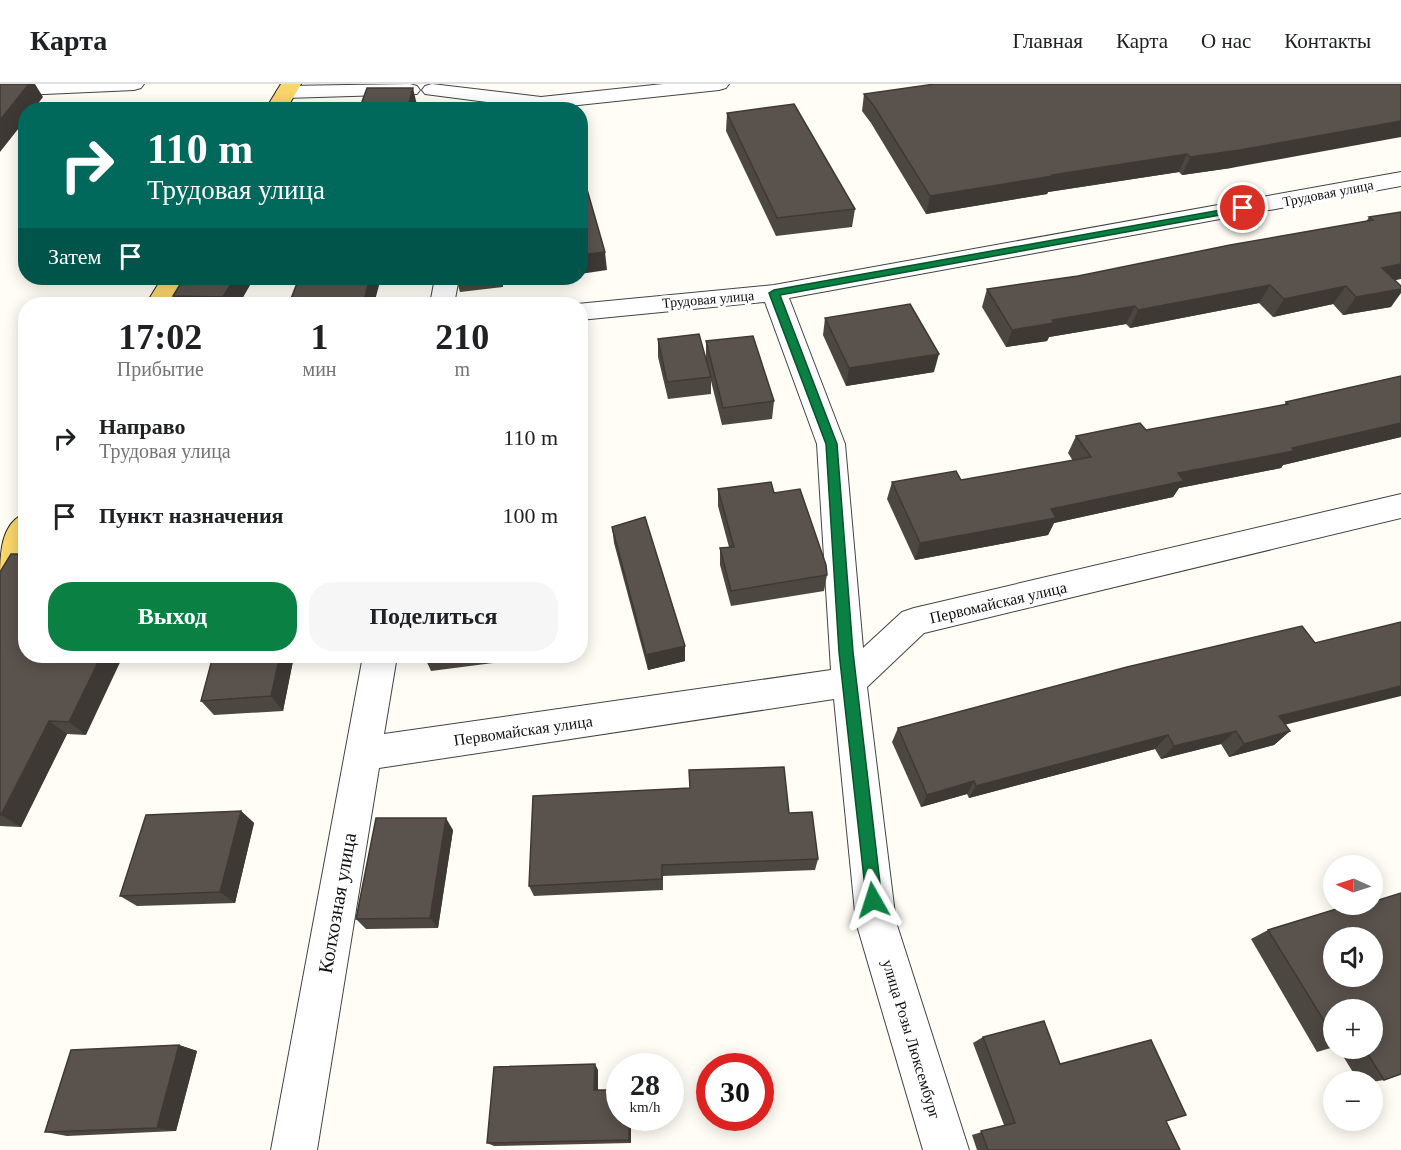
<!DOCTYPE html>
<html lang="ru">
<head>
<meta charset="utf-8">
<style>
	:root { --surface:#fff; --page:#f6f6f6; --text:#202124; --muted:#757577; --line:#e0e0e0; --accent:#0b8043 }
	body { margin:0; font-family:Georgia,serif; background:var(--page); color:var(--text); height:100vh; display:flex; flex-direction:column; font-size:22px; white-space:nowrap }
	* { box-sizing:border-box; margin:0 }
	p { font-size:20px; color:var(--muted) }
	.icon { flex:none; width:33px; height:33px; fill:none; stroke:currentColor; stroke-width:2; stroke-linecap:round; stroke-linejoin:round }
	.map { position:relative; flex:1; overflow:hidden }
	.details { position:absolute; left:18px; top:213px; width:570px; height:366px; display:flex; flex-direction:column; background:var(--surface); border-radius:24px; box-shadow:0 3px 15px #0003 }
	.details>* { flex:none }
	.banner { position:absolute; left:18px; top:18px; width:570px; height:183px; border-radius:24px; box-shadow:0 3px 15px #0003; background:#00695c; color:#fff; overflow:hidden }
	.needle { width:39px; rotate:273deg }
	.fabs { position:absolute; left:1323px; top:771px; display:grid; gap:12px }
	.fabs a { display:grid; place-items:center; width:60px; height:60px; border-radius:50%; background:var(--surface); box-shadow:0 3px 15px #0003; font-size:30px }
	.speed { position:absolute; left:606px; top:969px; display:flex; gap:12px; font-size:30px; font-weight:700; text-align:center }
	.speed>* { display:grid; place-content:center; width:78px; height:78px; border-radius:50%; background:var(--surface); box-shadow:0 3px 15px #0003; line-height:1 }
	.speed small { font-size:15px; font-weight:400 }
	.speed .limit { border:9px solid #d22; background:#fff; color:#111 }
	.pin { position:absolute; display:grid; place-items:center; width:51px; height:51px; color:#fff; margin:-26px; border:3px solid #fff; border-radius:50%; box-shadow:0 2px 6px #0007 }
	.me { position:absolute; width:66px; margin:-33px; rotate:354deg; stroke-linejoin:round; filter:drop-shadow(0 0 4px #0008) }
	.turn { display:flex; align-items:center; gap:21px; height:126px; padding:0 30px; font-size:27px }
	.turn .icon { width:78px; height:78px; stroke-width:2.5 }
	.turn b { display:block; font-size:42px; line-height:51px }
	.then { display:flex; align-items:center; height:57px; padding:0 30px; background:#0003; gap:12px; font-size:22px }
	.eta { display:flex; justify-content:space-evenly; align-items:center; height:102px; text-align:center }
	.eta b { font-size:36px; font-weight:800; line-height:42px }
	.action { display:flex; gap:12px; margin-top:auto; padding:12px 30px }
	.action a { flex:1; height:69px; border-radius:24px; background:var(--accent); color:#fff; font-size:24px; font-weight:800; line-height:69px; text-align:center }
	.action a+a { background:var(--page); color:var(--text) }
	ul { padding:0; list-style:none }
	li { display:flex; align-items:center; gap:18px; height:78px; padding:0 30px }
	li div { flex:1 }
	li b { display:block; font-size:22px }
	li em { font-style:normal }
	header { display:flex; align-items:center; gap:36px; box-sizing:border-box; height:84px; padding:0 30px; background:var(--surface); border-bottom:2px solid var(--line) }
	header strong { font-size:28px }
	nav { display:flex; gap:33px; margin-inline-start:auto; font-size:21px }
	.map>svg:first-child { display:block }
</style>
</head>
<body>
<header>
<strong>Карта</strong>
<nav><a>Главная</a><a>Карта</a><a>О нас</a><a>Контакты</a></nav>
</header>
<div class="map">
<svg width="1401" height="1066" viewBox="0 0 1401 1066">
	<rect width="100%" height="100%" fill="#fffdf5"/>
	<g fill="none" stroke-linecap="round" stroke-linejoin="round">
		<defs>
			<g id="minor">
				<polygon points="0,0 144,0 141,4 134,6 0,12"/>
				<polygon points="410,0 417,2 420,6 417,10 286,14 279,12 276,8 279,4 286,2"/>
				<polygon points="432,0 541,13 663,0 729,0 726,4 719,6 541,25 425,10 422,6 425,2"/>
				<polygon points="1401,88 1401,102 789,214 845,360 863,564 902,528 914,524 1401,410 1401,434 924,549 867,603 896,838 969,1066 923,1066 856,838 834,615 379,684 317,1066 271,1066 363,572 397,572 384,650 831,586 817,360 765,218 580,236 580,220 577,220 774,201"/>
				<polygon points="435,194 459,194 454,220 430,220"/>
			</g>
			<g id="major">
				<polygon points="281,0 301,0 286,26 265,26"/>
				<polygon points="162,194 186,194 170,220 146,220"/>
				<path d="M 26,429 L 26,468 L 11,492 L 0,496 C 0,471 0,439 26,429 Z"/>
			</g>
		</defs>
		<!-- minor casing -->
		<use href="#minor" stroke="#444" stroke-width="2"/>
		<!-- major casing -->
		<use href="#major" stroke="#222" stroke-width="2"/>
		<!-- minor -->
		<use href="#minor" fill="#fff" fill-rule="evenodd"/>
		<!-- major -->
		<use href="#major" fill="#f9d66b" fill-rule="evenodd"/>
	</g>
	<!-- wall -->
	<g fill="#4d4742">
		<polygon points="1401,0 1231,84 1182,91 1179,88 1048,108 1047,110 926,130 871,39 862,27 864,10"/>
		<polygon points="727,29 855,125 852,143 776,152 726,47"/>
		<polygon points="1401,128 1395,196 1391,223 1343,231 1333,220 1273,233 1259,219 1130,244 1126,240 1049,253 1047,257 1006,263 982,223 987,205 1078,192 1366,138 1369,133"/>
		<polygon points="184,194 254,194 239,220 178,220 173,212"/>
		<polygon points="456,194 553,194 503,200 503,203 460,208"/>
		<polygon points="825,234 934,288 846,302 823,251"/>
		<polygon points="658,255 706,273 706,257 774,317 772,335 722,341 711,297 711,310 668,315 658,273"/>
		<polygon points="1401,292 1401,353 1283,381 1281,384 1179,404 1173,413 1054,439 1048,451 915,476 887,415 892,398 961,396 1073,377 1068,369 1076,352 1146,346 1284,321 1286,318"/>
		<polygon points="718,405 774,409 827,491 824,507 731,522 720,481 720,464 729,463 718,422"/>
		<polygon points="612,443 685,562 685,577 648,586 614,459"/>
		<polygon points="0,488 86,651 67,650 21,743 0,742"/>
		<polygon points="294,572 283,627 214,631 201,617"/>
		<polygon points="424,572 493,572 493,579 431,587"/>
		<polygon points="1285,640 1290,647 1274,661 1229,673 1221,660 1161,675 1155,665 969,714 967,710 921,723 892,658 898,644"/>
		<polygon points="241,727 254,739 235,819 137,822 120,812"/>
		<polygon points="789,729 818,775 815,786 663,792 663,806 534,812 529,802"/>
		<polygon points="453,746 438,844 366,845 356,835"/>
		<polygon points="1349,821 1384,996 1372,998 1359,998 1338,964 1372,964 1334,926 1334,963 1317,968 1251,855 1268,846"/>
		<polygon points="983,953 1060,980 1166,1037 1180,1066 977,1066 972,1051 1004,1041 973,959"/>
		<polygon points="179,961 197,967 176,1047 67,1052 45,1048"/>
		<polygon points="598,986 598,1006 620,1034 631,1034 631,1059 494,1062 487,1059"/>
	</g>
	<!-- shaded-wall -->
	<g fill="#3f3936">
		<polygon points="29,0 35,0 43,13 33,26 26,26 26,35 0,68 0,36"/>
		<polygon points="413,4 417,21 416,26 407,26"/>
		<polygon points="1401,37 1401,53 1231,84 1182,91 1190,73"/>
		<polygon points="1187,70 1179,88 1048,108 1047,110 926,130 930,112 1052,91"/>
		<polygon points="605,168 607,186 580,190 580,171"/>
		<polygon points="1401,180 1401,195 1369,202 1382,184"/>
		<polygon points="235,194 254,194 239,220 227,220 223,213"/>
		<polygon points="370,194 381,194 374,220 363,220"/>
		<polygon points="501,194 553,194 503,200 503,203"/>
		<polygon points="1270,201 1259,219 1130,244 1138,226"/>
		<polygon points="1346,202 1333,220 1273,233 1284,215"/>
		<polygon points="1401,205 1401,209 1391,223 1343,231 1356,213"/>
		<polygon points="1135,222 1126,240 1049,253 1047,257 1006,263 1012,246 1052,236"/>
		<polygon points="939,270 934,288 846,302 849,284"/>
		<polygon points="1401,339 1401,353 1283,381 1281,384 1179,404 1173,413 1054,439 1048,451 915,476 920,459 1051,425 1178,389 1292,364"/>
		<polygon points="685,562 685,577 648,586 646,571"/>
		<polygon points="101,572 123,572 86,651 69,638"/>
		<polygon points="280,572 294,572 283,627 271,612"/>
		<polygon points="1401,602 1401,612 1264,646 1279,632"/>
		<polygon points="49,637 67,650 21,743 1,731"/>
		<polygon points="1236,647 1221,660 1161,675 1174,662"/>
		<polygon points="1290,647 1274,661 1229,673 1244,660"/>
		<polygon points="1168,651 1155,665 969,714 976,702"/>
		<polygon points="974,697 967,710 921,723 927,711"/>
		<polygon points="241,727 254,739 235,819 220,808"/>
		<polygon points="446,734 453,746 438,844 430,834"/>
		<polygon points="179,961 197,967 176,1047 157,1044"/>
		<polygon points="595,980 598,986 598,1011 594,1006"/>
		<polygon points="629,1034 631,1034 631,1059 629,1056"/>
	</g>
	<!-- building -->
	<g fill="#5a524d" stroke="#3f3936" stroke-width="1.5" fill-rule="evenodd">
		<polygon points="0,0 29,0 0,36"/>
		<polygon points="935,0 1401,0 1401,37 1240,66 1190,73 1187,70 1052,91 1053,92 930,112 874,22 864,10"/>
		<polygon points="367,4 413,4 407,26 359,26"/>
		<polygon points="794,20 855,125 777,134 727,29"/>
		<polygon points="580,81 605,168 580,171"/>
		<polygon points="1401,128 1401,180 1382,184 1401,202 1401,205 1356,213 1346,202 1284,215 1270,201 1138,226 1135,222 1052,236 1054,239 1012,246 987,205 1078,192 1230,161 1373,136 1369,133"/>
		<polygon points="184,194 235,194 223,213 173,212"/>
		<polygon points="299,194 370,194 363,220 289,220"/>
		<polygon points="910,220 939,270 849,284 825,234"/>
		<polygon points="699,250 711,293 667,298 658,255"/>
		<polygon points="753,252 774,317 723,324 706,257"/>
		<polygon points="1401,292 1401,339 1292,364 1294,367 1178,389 1184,397 1051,425 1056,434 920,459 892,398 956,387 961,396 1091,373 1076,352 1140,339 1146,346 1288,320 1286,318"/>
		<polygon points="771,398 774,409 800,405 826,481 827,491 731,507 720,464 734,463 718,405"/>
		<polygon points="645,433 685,562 646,571 612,443"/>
		<polygon points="11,470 26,470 26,572 101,572 69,638 49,637 1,731 0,731 0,488"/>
		<polygon points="1401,538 1401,602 1279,632 1290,647 1244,660 1236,647 1174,662 1168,651 976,702 974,697 927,711 898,644 1127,583 1302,542 1315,559"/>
		<polygon points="213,572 280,572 271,612 201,617"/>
		<polygon points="784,683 789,729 812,728 818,775 662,781 662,795 529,802 533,712 690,704 689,686"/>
		<polygon points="241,727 220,808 120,812 146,731"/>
		<polygon points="376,734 446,734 430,834 356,835"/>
		<path d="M 1401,809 L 1401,990 L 1384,996 L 1364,964 L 1372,964 L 1372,926 L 1334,926 L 1334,953 L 1268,846 L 1349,821 L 1352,825 L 1365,820 L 1372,820 L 1372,818 ZM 1334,854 L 1372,854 L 1372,892 L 1334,892 Z"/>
		<polygon points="1044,937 1060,980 1151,956 1186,1031 1166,1037 1180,1066 988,1066 981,1047 1015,1039 983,953"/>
		<polygon points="179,961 157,1044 45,1048 71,966"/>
		<polygon points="595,980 594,1006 620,1006 620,1034 629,1034 629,1056 487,1059 494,983"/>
	</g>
	<!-- route -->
	<polygon fill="#0b8043" stroke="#07532c" stroke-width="1.5" points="1243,122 1247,122 1247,126 780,211 837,360 853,568 882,816 879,822 873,824 867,822 839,568 826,360 769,209 774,206"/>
	<g text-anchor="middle" stroke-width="6" stroke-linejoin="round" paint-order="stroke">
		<!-- far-street labels -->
		<g font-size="14" fill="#111" stroke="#fff">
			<text transform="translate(1328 109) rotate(-11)" y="5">Трудовая улица</text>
			<text transform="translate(708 215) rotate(-5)" y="5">Трудовая улица</text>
		</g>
		<!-- street labels -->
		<g font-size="16" fill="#111" stroke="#fff">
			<text transform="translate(998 518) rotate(-13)" y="6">Первомайская улица</text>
			<text transform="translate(523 646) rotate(-8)" y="6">Первомайская улица</text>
			<text transform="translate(912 955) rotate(73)" y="6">улица Розы Люксембург</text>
		</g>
		<!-- near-street labels -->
		<g font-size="20" fill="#111" stroke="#fff">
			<text transform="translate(337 819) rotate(-80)" y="7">Колхозная улица</text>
		</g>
	</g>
</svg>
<div class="fabs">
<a><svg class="needle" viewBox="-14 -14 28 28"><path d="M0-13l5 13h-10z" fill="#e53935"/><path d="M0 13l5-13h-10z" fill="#757577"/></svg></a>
<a><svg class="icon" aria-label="sound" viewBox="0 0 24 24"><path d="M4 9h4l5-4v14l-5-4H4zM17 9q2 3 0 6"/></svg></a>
<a>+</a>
<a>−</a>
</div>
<div class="speed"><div>28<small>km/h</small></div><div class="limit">30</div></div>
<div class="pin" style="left:1243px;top:124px;background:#d93025"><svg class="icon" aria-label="arrive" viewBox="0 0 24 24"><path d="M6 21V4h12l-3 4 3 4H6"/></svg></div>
<svg class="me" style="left:873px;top:816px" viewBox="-20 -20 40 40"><path d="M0-17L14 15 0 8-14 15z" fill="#0b8043" stroke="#fff" stroke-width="4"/></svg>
<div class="banner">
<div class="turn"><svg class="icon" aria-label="right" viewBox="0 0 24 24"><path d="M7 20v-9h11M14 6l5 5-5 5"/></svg><div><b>110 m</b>Трудовая улица</div></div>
<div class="then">Затем<svg class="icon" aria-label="arrive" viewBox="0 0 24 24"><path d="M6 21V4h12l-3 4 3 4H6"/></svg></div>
</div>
<section class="details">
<div class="eta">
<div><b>17:02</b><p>Прибытие</p></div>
<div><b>1</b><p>мин</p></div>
<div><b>210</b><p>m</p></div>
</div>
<ul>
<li><svg class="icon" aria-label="right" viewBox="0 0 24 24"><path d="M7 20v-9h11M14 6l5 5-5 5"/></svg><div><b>Направо</b><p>Трудовая улица</p></div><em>110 m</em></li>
<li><svg class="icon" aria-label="arrive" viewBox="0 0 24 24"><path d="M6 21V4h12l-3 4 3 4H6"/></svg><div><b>Пункт назначения</b></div><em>100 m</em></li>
</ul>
<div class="action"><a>Выход</a><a>Поделиться</a></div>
</section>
</div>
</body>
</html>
